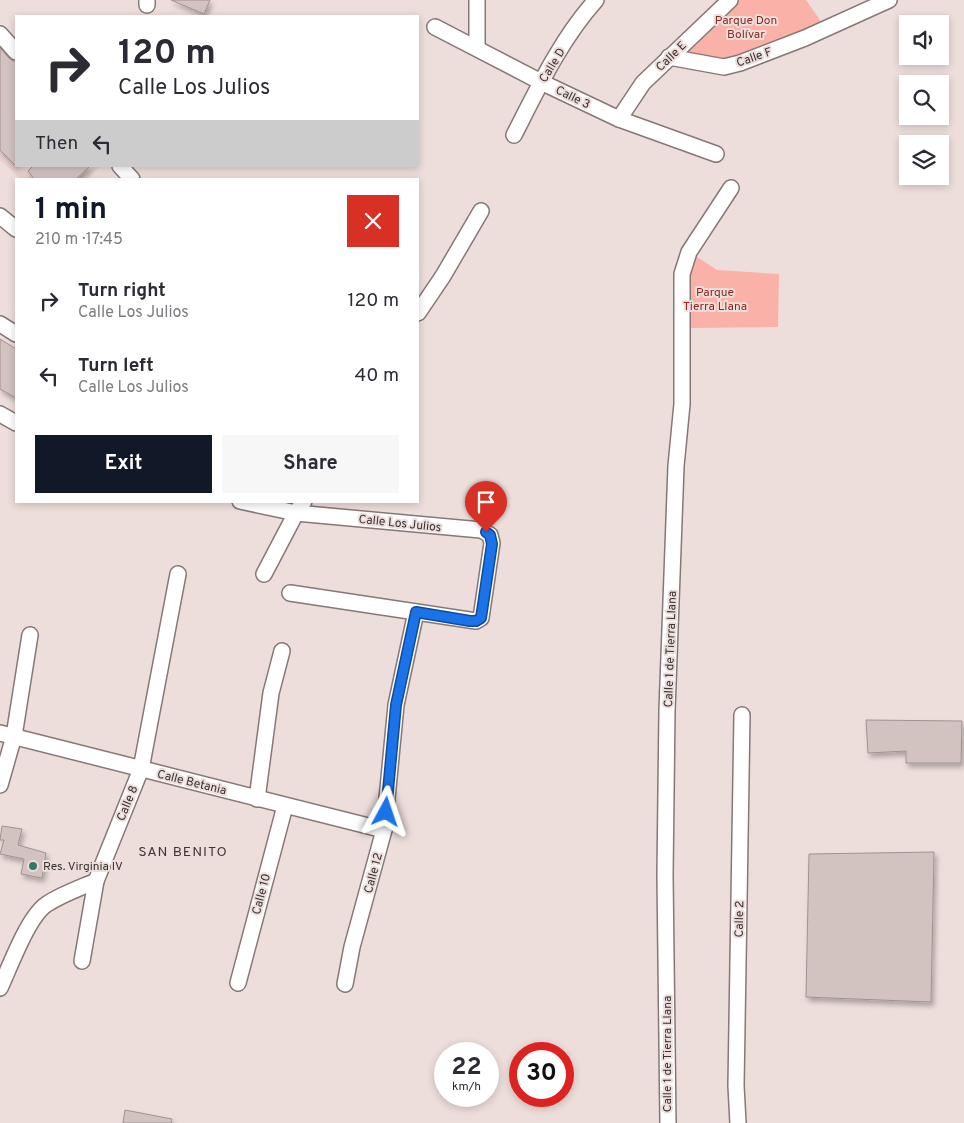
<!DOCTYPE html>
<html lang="en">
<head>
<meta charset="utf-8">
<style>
	:root { --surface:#fff; --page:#f7f7f7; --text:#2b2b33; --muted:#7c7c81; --accent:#111827 }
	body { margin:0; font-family:Overpass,sans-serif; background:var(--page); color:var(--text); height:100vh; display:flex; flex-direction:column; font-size:19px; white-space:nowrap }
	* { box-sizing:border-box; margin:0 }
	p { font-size:16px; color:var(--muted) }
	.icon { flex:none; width:28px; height:28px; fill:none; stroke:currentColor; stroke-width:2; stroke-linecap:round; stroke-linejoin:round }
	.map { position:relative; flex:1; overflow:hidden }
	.details { position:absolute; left:15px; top:178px; width:404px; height:325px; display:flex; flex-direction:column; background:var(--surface); border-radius:0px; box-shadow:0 2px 8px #0003 }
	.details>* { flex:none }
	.banner { position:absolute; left:15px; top:15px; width:404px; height:152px; border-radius:0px; box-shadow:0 2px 8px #0003; background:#fff; color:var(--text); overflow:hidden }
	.controls { position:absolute; left:899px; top:15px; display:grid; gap:10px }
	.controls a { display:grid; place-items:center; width:50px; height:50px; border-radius:0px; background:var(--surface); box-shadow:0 2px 8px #0003; font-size:25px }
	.speed { position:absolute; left:434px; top:1042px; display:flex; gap:10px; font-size:25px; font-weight:700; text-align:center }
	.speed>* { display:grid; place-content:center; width:65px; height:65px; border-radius:50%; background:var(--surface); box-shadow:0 2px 8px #0003; line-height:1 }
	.speed small { font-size:12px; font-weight:400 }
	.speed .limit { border:8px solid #d22; background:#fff; color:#111 }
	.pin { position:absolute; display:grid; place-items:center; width:42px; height:42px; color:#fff; margin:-51px -21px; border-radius:50% 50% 50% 0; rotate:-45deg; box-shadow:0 0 5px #0007 }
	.pin .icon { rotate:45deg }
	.me { position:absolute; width:55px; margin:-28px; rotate:5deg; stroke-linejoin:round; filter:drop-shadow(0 0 4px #0008) }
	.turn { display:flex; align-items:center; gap:18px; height:105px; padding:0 20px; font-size:22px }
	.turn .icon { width:65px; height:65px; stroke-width:2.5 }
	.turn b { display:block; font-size:35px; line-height:42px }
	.then { display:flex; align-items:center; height:48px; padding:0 20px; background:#0003; gap:10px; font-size:19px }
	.round { display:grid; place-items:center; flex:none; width:52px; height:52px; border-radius:0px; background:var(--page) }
	.head { display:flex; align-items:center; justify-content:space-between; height:85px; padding:0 20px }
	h1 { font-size:30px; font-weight:700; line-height:38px; color:var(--accent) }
	.action { display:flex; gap:10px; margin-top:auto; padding:10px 20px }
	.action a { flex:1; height:58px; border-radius:0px; background:var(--accent); color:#fff; font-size:20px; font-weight:700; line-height:58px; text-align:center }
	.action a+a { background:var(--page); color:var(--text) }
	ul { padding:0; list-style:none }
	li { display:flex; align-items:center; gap:15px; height:75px; padding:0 20px }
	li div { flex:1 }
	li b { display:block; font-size:19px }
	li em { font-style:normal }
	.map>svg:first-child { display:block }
</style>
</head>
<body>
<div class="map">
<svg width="964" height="1123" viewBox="0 0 964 1123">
	<defs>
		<filter id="shadow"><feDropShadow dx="2.5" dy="4" stdDeviation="2.5" flood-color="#0004"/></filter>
	</defs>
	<rect width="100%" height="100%" fill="#eddedb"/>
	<!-- built -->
	<polygon fill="#e9d1ce" points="0,34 16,52 16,166 100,166 88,179 21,179 0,160"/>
	<!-- green -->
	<g fill="#fab1a7">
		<polygon points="737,0 806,0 822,23 727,62 683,54"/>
		<polygon points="691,253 717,270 779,274 778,327 687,328 685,278"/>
	</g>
	<!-- building -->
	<g fill="#d2c3c1" stroke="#a09290" filter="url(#shadow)">
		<polygon points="171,0 210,0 204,14"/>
		<polygon points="0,48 9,58 16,63 16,166 0,150"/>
		<polygon points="33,166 90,166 76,179 34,179 28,171"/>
		<polygon points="0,339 16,349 16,398 0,389"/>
		<polygon points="866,720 962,721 961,763 906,763 906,751 868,753"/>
		<polygon points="2,826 22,829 18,845 46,853 42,878 21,874 24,859 0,854 4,840 0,840"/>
		<polygon points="934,852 931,1002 806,997 809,854"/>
		<polygon points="125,1110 172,1119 171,1123 123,1123"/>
	</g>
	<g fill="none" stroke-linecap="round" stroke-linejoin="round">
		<defs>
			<g id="minor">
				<polyline points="147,5 147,0"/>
				<polyline points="435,27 541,82 619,119 716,154"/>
				<polyline points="0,34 16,52"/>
				<polyline points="477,48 477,0"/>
				<polyline points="669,57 724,67 740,63 805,38 889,0"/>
				<polyline points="619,119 643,83 730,0"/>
				<path d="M 514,135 C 538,88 561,39 596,0"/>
				<polyline points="120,166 132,179"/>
				<polyline points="0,216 16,229"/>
				<polyline points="418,313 443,276 481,211"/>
				<polyline points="0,324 16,334"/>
				<polyline points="0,414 16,423"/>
				<polyline points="240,501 296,513 481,530 490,535 492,543 481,618 476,621 290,593"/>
				<polyline points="264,574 296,513 304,501"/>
				<polyline points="0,733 384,830"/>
				<polyline points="0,785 14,736 30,635"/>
				<polyline points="257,799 271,693 282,651"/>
				<polyline points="82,961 96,881"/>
				<polyline points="238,983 285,806"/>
				<polyline points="345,984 352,947 384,830 396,705 416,612"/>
				<path d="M 0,988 C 10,967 28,916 47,904 C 62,894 80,888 96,881 L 141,769 L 178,574"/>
				<polyline points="668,1123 665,875 667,711 676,466 682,404 682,274 689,252 731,188"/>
				<polyline points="738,1123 736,1086 742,715"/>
			</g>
		</defs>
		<!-- minor casing -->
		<use href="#minor" stroke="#857876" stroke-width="18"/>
		<!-- minor -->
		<use href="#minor" stroke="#fff" stroke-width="15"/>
	</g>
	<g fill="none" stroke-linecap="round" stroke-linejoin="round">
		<defs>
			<polyline id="route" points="386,812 396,705 416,612 470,621 476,621 481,618 492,544 490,535 486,532"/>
		</defs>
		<!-- route casing -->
		<use href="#route" stroke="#114b97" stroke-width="12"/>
		<!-- route -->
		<use href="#route" stroke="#1a73e8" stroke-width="9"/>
	</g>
	<!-- markers -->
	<circle fill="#35786a" stroke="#eddedb" stroke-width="2" cx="33" cy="866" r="5"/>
	<g text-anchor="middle" stroke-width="4" stroke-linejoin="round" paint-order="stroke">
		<!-- park labels -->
		<g font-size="12" fill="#8a2923" stroke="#eddedb">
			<text x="746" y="24">Parque Don<tspan x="746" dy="14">Bolívar</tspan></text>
			<text x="715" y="296">Parque<tspan x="715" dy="14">Tierra Llana</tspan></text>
		</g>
		<!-- street labels -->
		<g font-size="12" fill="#36302f" stroke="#eddedb">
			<text transform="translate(671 56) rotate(-44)" y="4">Calle E</text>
			<text transform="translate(754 57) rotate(-19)" y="4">Calle F</text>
			<text transform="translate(552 65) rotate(-58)" y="4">Calle D</text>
			<text transform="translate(573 97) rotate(26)" y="4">Calle 3</text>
			<text transform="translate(400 523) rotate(6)" y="4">Calle Los Julios</text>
			<text transform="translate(670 649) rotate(-88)" y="4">Calle 1 de Tierra Llana</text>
			<text transform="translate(192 782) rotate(14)" y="4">Calle Betania</text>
			<text transform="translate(127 803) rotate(-68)" y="4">Calle 8</text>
			<text transform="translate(373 873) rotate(-75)" y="4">Calle 12</text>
			<text transform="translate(261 894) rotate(-75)" y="4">Calle 10</text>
			<text transform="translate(739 919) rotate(-89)" y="4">Calle 2</text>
			<text transform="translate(667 1054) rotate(-90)" y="4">Calle 1 de Tierra Llana</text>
		</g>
		<!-- poi labels -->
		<g font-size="12" fill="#36302f" stroke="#eddedb" text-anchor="start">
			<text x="43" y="870">Res. Virginia IV</text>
		</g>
		<!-- neighbourhood labels -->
		<g font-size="14" letter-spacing="1" fill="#3f3432" stroke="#eddedb">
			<text x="183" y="856">SAN BENITO</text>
		</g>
	</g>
</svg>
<div class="controls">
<a><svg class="icon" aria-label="sound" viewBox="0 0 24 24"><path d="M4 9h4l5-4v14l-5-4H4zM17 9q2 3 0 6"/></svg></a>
<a><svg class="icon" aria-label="search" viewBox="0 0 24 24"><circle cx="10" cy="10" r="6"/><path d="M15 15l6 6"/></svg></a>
<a><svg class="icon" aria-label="layers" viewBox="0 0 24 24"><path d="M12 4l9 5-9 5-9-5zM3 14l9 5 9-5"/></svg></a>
</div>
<div class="speed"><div>22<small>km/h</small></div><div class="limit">30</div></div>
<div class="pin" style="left:486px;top:532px;background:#d93025"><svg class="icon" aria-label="arrive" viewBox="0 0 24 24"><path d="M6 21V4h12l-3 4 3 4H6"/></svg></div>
<svg class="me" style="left:386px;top:812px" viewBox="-20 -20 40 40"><path d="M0-17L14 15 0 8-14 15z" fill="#1a73e8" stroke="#fff" stroke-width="4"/></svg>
<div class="banner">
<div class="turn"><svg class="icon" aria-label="right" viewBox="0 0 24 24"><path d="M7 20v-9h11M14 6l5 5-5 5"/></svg><div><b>120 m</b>Calle Los Julios</div></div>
<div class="then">Then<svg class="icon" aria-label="left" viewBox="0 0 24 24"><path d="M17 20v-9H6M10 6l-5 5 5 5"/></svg></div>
</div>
<section class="details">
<div class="head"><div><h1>1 min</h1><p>210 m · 17:45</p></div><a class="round" style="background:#d93025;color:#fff"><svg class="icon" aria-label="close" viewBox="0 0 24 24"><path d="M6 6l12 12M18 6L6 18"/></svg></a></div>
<ul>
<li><svg class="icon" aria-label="right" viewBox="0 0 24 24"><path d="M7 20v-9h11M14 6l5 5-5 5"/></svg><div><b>Turn right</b><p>Calle Los Julios</p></div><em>120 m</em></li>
<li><svg class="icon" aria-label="left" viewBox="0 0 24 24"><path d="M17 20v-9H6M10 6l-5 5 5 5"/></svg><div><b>Turn left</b><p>Calle Los Julios</p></div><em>40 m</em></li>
</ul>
<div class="action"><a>Exit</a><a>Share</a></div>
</section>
</div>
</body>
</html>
